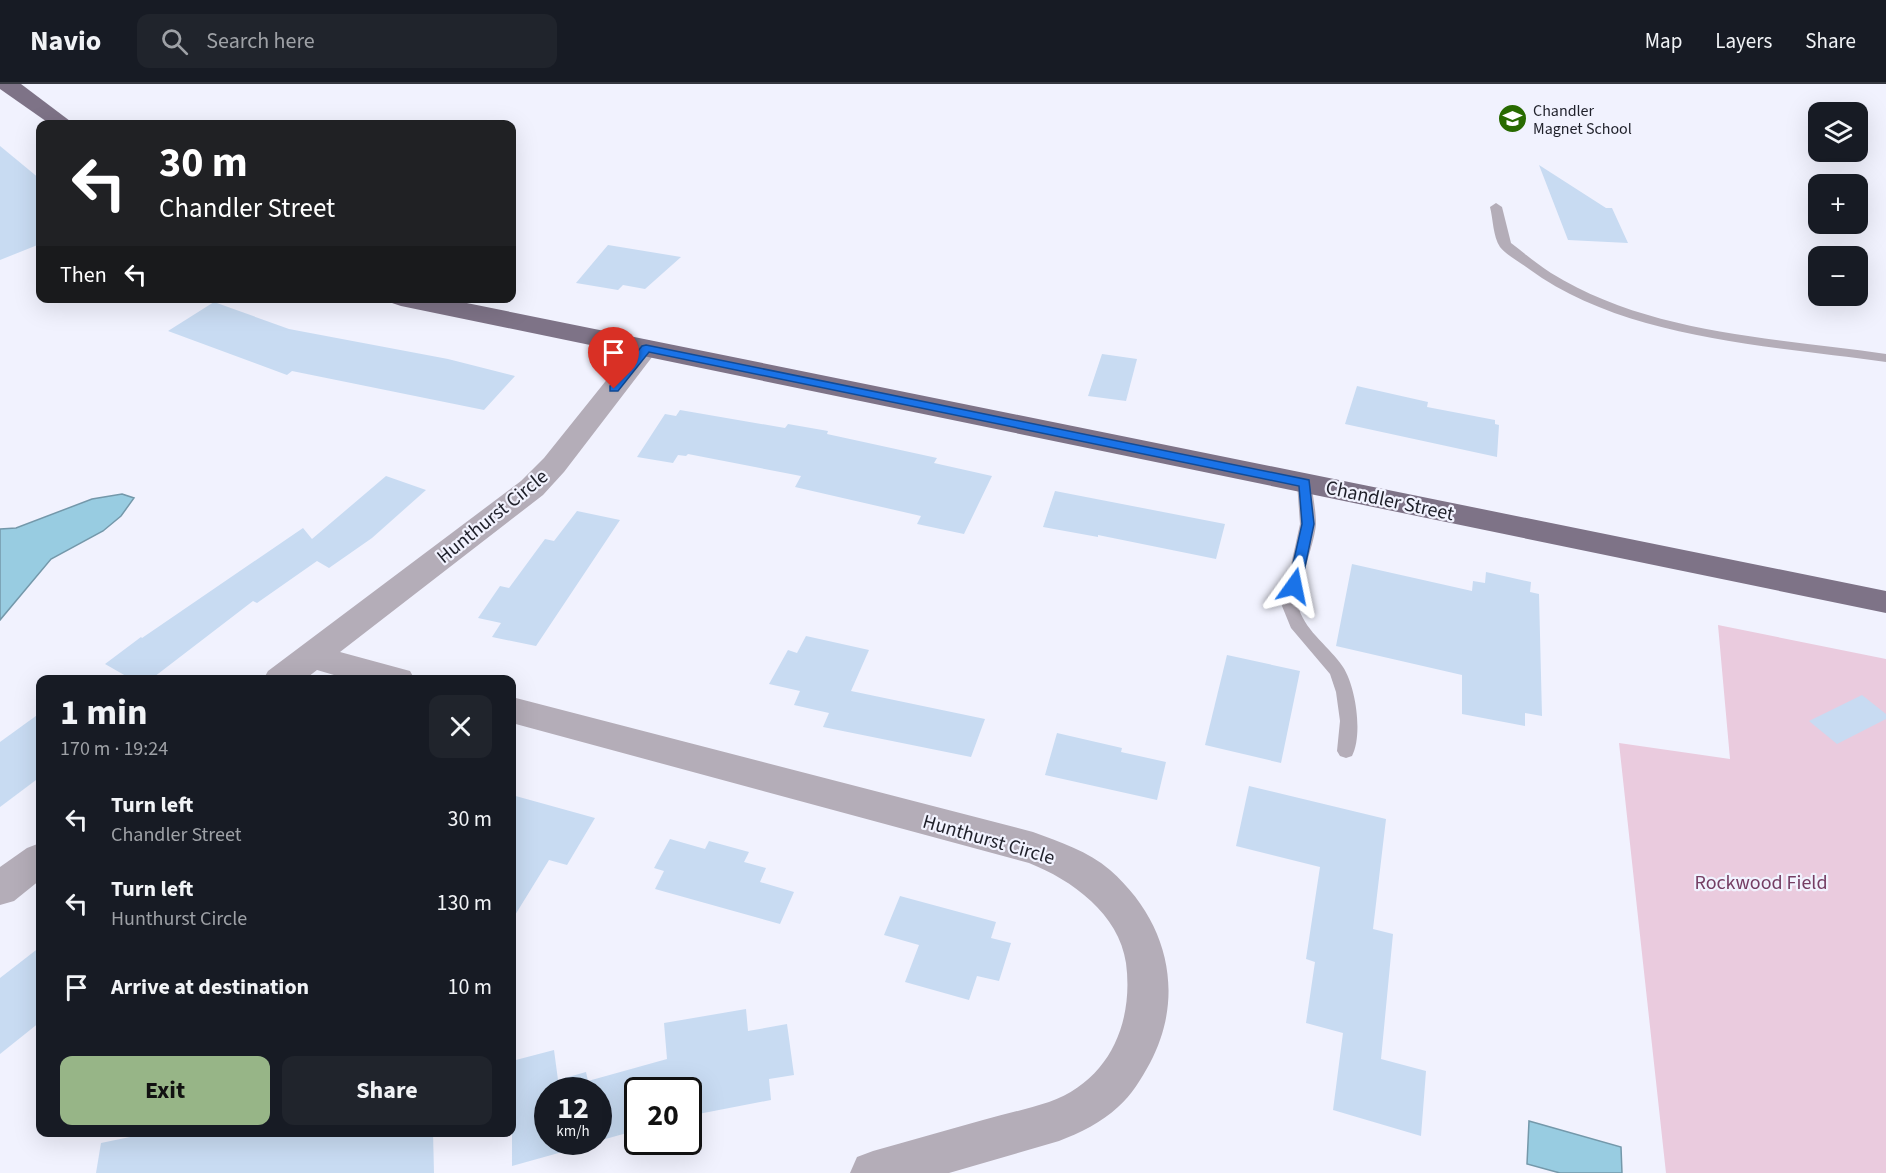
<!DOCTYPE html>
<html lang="en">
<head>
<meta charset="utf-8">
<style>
	:root { --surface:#171b24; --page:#20242c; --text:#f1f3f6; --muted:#9ea1a6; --line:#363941; --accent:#97b587 }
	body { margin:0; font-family:"Source Sans 3",sans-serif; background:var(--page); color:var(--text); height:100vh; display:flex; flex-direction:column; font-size:22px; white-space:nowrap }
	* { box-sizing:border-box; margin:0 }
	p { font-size:20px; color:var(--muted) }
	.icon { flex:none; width:33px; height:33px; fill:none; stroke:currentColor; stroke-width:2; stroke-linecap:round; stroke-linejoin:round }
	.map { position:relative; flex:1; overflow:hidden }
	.drawer { position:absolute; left:36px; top:591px; width:480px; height:462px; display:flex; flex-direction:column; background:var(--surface); border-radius:12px; box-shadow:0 6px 24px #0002 }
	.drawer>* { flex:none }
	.guide { position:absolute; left:36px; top:36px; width:480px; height:183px; border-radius:12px; box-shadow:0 6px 24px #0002; background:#202124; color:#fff; overflow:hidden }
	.tools { position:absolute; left:1808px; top:18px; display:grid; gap:12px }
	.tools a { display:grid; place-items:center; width:60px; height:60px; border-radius:12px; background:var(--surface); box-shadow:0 6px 24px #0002; font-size:30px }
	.speed { position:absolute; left:534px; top:993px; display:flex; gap:12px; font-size:30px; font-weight:700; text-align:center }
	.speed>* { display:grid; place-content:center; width:78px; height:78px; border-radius:50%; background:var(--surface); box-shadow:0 6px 24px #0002; line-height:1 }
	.speed small { font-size:15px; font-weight:400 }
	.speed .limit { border:3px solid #111; border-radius:9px; background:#fff; color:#111 }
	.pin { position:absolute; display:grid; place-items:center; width:51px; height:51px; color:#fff; margin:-62px -26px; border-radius:50% 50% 50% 0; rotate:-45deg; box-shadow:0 0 6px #0007 }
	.pin .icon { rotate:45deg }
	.me { position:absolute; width:66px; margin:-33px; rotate:12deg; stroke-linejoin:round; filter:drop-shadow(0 0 4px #0008) }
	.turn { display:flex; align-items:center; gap:21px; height:126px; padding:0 24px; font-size:27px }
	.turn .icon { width:78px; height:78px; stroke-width:2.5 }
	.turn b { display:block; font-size:42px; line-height:51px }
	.then { display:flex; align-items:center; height:57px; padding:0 24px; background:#0003; gap:12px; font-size:22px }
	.round { display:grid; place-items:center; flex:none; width:63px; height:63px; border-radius:12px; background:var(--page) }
	.summary { display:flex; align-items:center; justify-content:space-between; height:102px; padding:0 24px }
	h1 { font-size:36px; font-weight:700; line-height:45px }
	.button { display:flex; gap:12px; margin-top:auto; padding:12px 24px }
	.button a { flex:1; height:69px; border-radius:12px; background:var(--accent); color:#111; font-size:24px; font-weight:700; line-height:69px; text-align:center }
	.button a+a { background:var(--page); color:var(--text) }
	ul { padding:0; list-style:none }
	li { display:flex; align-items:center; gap:18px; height:84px; padding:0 24px }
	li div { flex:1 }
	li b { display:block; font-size:22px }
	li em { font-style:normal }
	header { display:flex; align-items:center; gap:36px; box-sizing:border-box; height:84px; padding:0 30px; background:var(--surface); border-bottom:2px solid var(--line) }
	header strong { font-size:28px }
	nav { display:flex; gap:33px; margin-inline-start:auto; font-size:21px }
	.search { width:420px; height:54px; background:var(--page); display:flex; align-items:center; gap:15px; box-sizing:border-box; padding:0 21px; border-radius:12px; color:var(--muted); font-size:22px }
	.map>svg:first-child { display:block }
</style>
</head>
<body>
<header>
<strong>Navio</strong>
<div class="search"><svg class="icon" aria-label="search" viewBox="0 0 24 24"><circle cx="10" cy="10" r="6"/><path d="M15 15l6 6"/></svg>Search here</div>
<nav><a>Map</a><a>Layers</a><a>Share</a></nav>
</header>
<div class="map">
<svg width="1886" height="1089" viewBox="0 0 1886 1089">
	<rect width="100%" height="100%" fill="#f1f2fe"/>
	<!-- green -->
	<polygon fill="#eacbde" points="1718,541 1886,575 1886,1089 1666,1089 1619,659 1730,675"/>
	<!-- water -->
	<g fill="#98cce1" stroke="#7498aa" stroke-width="1.5">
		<polygon points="122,410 134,414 121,432 103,447 51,475 0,536 0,445 16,444 92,415"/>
		<polygon points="1529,1037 1621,1063 1622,1089 1560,1089 1527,1080"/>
	</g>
	<!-- building -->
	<g fill="#c8dbf2">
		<polygon points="0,62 40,95 40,160 0,176"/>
		<polygon points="1539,81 1606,124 1612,124 1628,159 1568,156"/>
		<polygon points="608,161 681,173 645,205 623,201 618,206 576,199"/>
		<polygon points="214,218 289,245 448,275 515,292 484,326 292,287 287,291 168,247"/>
		<polygon points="1102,270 1137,275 1126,317 1088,312"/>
		<polygon points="1357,302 1428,318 1427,323 1495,336 1495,340 1499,341 1497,373 1345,340"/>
		<polygon points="680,326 785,344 788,340 828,347 827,350 937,374 934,379 992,392 964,450 917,440 921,432 795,403 801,392 688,370 686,372 678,371 673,379 637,373 665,330 676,332"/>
		<polygon points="386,392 426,406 372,454 329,484 317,477 257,519 253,517 150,596 133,596 105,580 141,553 142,554 303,444 312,455"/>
		<polygon points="1055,407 1225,440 1216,475 1098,451 1098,453 1043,443"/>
		<polygon points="577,427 620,436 536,562 492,553 501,539 478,534 500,502 509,504 545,455 554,457"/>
		<polygon points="1352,480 1472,507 1473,497 1485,499 1486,488 1531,498 1530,508 1539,510 1542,632 1525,629 1525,642 1462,630 1462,591 1336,562"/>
		<polygon points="806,552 869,566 851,607 985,635 971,673 823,643 829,629 794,621 800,607 769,600 788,566 797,569"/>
		<polygon points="1227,571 1300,587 1281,679 1205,661"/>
		<polygon points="1862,611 1886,630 1886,635 1837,660 1809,637"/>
		<polygon points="40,629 40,693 0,723 0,658"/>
		<polygon points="1057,649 1122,664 1121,668 1166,678 1157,716 1045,691"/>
		<polygon points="1249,702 1386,735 1373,845 1393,850 1381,975 1426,987 1421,1052 1333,1026 1343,949 1306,939 1315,878 1306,875 1320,783 1236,762"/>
		<polygon points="512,711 595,734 567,781 549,776 512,836"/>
		<polygon points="670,755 705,765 709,757 749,768 744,778 766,784 760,798 794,808 780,840 655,805 664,787 654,784"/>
		<polygon points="900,812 996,838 991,854 1011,859 999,897 977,892 969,916 905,898 919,861 884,851"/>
		<polygon points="40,863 40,938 0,970 0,894"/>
		<polygon points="746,925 748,947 787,940 794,991 769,995 771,1016 688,1032 688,1006 638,1006 638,1046 598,1057 598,1006 548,1006 548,1058 598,1058 512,1082 512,977 554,966 558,996 586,988 588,997 667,975 664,939"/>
		<polygon points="154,1048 433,1048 434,1089 96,1089 101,1059"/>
	</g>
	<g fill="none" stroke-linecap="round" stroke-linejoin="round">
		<!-- service -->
		<g fill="#b4adb8" fill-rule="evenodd">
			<path d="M 1496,119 L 1502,123 L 1511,159 C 1524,169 1537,180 1551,189 C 1649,250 1775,254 1886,270 L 1886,278 C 1771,262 1624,255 1529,185 C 1520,178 1506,171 1500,163 C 1493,153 1493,134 1490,123 Z"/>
			<path d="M 1304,394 L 1311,399 C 1313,412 1316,427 1316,440 C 1315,460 1294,510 1299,525 C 1307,549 1330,563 1343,583 C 1356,603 1363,651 1352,672 L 1346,674 L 1340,672 L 1337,667 L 1340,637 L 1336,608 L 1330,590 L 1291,544 L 1282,522 L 1300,440 L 1297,399 Z"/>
		</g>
		<!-- minor -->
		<g fill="#b4adb8" fill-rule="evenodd">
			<polygon points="646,256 655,258 659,264 564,388 543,411 340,568 410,587 415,596 351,596 317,586 304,596 263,596 268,587 521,397 544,374 637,258"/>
			<path d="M 512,613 L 1033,748 C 1060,758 1088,767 1110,786 C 1168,837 1186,911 1150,979 C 1141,995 1132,1011 1118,1023 C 1102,1038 1080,1049 1059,1057 L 949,1089 L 850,1089 L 857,1073 L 873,1067 C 910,1057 946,1046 983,1036 C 1005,1030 1027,1025 1049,1018 C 1109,997 1134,939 1126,879 C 1119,830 1072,796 1029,779 L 512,639 Z"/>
			<polygon points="40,759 40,796 14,817 0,821 0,783 27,764"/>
		</g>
		<!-- primary -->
		<g fill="#7e7387" fill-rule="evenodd">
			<polygon points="0,0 21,0 74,40 50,40 0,5"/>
			<polygon points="389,214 442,214 1886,507 1886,529 401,222 392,219"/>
		</g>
	</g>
	<!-- route -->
	<polygon fill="#1a73e8" stroke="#114b97" stroke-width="1.5" points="646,261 1309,396 1314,440 1301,502 1294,506 1288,502 1302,440 1299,402 649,268 618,307 610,307 610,302 642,262"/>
	<!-- icons -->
	<defs>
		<symbol id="school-disc" viewBox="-11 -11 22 22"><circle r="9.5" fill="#286a00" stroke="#f1f2fe"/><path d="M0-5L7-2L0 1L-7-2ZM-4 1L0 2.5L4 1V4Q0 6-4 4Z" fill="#fff"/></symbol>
	</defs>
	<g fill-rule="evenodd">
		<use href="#school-disc" x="1496" y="18" width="33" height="33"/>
	</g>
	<g text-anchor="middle" stroke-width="4.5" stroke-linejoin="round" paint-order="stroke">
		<!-- far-poi labels -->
		<g font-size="16" fill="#1f202a" stroke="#f1f2fe" text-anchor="start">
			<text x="1533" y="32">Chandler<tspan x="1533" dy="18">Magnet School</tspan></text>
		</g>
		<!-- street labels -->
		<g font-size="20" fill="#1f202a" stroke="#f1f2fe">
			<text transform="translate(1390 416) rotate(12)" y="7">Chandler Street</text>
			<text transform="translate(492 432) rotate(-39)" y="7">Hunthurst Circle</text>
			<text transform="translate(989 755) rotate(16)" y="7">Hunthurst Circle</text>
		</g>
		<!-- park labels -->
		<g font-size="20" fill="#753e64" stroke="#f1f2fe">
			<text x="1761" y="805">Rockwood Field</text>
		</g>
	</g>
</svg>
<div class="tools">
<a><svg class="icon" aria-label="layers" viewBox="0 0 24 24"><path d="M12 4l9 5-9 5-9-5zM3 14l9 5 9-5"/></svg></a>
<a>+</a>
<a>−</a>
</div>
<div class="speed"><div>12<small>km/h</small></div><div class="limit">20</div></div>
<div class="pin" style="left:614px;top:305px;background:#d93025"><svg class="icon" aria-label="arrive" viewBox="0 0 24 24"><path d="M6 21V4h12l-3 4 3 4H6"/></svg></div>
<svg class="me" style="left:1294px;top:502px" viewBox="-20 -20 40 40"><path d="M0-17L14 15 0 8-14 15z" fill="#1a73e8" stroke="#fff" stroke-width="4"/></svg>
<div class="guide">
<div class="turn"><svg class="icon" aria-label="left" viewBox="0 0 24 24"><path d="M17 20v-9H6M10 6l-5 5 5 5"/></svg><div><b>30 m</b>Chandler Street</div></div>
<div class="then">Then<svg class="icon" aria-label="left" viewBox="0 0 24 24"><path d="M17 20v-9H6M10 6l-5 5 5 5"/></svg></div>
</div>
<section class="drawer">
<div class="summary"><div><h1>1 min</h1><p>170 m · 19:24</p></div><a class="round"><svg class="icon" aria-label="close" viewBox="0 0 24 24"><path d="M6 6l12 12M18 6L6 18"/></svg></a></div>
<ul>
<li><svg class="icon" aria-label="left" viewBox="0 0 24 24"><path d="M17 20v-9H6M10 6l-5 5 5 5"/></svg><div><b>Turn left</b><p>Chandler Street</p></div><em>30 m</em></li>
<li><svg class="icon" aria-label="left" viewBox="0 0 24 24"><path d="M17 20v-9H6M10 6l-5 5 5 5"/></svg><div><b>Turn left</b><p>Hunthurst Circle</p></div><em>130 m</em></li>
<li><svg class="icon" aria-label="arrive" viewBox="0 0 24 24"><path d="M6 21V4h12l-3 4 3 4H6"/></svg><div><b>Arrive at destination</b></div><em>10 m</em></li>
</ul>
<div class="button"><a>Exit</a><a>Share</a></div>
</section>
</div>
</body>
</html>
